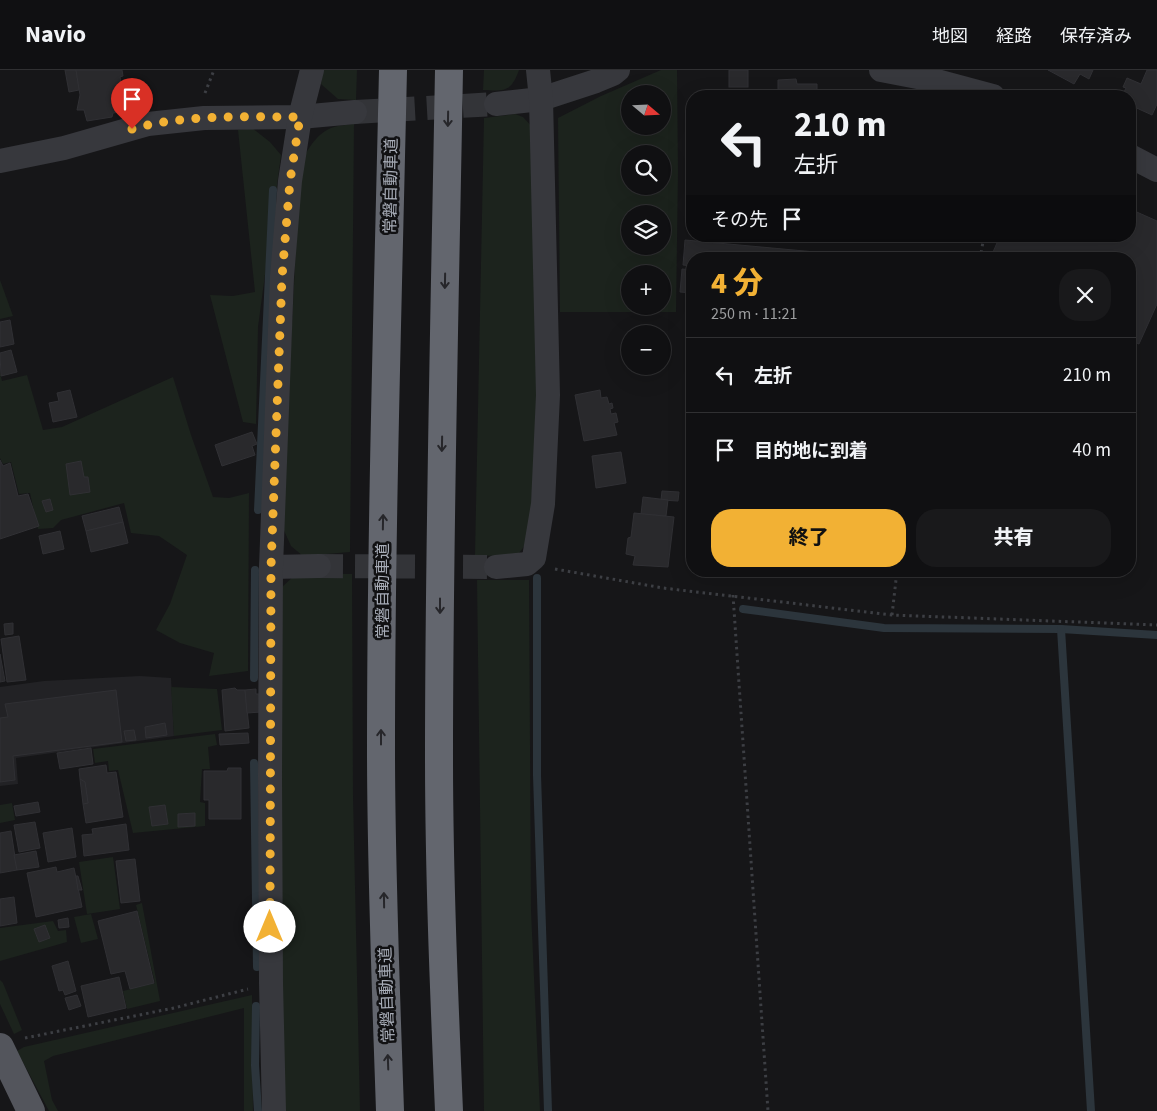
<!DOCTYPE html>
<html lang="ja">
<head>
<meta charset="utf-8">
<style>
	:root { --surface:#101012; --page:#19191b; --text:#f1f3f6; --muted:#9c9d9f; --line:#303032; --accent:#f2b134 }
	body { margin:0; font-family:"Source Sans 3","Noto Sans JP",sans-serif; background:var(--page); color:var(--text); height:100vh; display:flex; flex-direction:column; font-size:19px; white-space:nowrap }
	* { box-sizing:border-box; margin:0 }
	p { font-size:16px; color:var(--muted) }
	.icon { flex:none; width:28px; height:28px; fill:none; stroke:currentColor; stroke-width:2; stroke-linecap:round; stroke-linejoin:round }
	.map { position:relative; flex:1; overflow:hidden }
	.side { position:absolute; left:686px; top:182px; width:450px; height:325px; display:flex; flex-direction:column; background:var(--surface); border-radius:20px; box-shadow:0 5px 20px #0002,0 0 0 1px var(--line) }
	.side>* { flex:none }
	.hud { position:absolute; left:686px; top:20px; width:450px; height:152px; border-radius:20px; box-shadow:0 5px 20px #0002,0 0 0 1px var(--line); background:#101012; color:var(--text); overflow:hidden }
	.needle { width:32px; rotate:109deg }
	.buttons { position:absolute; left:621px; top:15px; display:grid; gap:10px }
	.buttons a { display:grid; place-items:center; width:50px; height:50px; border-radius:50%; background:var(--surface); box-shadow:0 5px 20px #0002,0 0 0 1px var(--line); font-size:25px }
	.pin { position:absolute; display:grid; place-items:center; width:42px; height:42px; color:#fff; margin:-51px -21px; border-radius:50% 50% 50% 0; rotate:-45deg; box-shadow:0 0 5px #0007 }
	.pin .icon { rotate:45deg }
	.me { position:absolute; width:55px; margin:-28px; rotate:0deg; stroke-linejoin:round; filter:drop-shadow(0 0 4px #0008) }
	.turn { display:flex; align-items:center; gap:18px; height:105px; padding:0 25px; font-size:22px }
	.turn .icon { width:65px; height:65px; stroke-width:2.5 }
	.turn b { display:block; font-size:35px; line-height:42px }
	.then { display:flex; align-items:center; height:48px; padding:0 25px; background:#0003; gap:10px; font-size:19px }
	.round { display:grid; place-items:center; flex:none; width:52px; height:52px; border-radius:20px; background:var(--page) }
	.head { display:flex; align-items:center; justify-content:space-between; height:85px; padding:0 25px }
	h1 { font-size:30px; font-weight:800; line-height:38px; color:var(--accent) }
	.action { display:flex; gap:10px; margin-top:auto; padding:10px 25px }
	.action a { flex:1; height:58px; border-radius:20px; background:var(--accent); color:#111; font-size:20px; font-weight:800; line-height:58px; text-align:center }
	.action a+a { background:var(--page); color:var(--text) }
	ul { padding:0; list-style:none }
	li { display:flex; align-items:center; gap:15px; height:75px; padding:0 25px; border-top:1px solid var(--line) }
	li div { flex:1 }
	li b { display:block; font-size:19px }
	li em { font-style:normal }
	header { display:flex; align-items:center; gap:30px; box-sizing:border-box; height:70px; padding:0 25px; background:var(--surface); border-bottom:1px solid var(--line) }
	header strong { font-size:24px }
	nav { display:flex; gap:28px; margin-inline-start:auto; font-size:18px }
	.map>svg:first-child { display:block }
</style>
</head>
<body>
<header>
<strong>Navio</strong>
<nav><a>地図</a><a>経路</a><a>保存済み</a></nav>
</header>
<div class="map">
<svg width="1157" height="1041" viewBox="0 0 1157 1041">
	<rect width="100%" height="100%" fill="#161618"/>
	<!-- built -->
	<polygon fill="#222225" points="140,606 171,608 174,666 16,688 18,714 0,716 0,617 44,611"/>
	<!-- green -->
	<g fill="#1c231d" fill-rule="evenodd">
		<polygon points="323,0 357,0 356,30 338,29 321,14"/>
		<path d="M 484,0 L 519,0 C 511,22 505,21 483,20 Z"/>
		<path d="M 661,0 L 677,0 L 678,102 L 676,242 L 560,242 L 558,48 L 601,26 ZM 630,24 L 662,24 L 662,56 L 630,56 ZM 630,84 L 662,84 L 662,116 L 630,116 ZM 630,144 L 662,144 L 662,176 L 630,176 ZM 630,204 L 662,204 L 662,236 L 630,236 Z"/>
		<polygon points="515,44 523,47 534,59 539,318 529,470 516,487 475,485 484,48"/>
		<path d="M 354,54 L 350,482 L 303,486 L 291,476 L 282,456 L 300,95 C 307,80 317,62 334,57 C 340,55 348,55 354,54 Z"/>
		<polygon points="252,58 270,72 281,85 258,257 256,354 243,352 210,225 233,226 255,222 238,60"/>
		<polygon points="0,210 13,246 0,249"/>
		<polygon points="0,303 2,311 27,305 43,360 62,357 173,307 191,365 213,427 229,428 249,423 248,601 209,606 214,583 180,573 156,560 170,534 187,485 159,466 131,463 124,433 61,450 53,458 38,459 30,423 19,424 11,392 3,394 0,388"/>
		<polygon points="296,504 352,504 353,726 360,1041 281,1041 279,520"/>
		<polygon points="477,510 529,510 531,840 540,1041 484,1041"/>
		<polygon points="171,617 217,619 222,660 174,666"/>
		<polygon points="215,664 217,675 208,677 210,699 202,699 200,732 205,733 205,756 133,763 118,700 109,701 108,691 95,693 93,679"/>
		<polygon points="12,733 15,750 0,753 0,735"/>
		<polygon points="113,787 120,839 87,844 79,792"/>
		<polygon points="142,833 160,931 127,939 123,921 155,913 137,839 136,835"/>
		<polygon points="91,844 98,869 81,873 74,847"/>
		<polygon points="53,851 58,861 66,860 67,872 0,891 0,858"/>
		<polygon points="0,910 3,913 22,960 14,964 0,934"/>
		<polygon points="252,925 253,1041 244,1041 244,938 53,986 44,991 52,1030 58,1041 49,1041 17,981 24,977"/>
	</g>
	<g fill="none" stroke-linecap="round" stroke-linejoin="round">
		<!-- stream -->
		<g stroke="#2c353c" stroke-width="8">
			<polyline points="258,440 273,120"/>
			<polyline points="537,508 537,705 548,1041"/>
			<polyline points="743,539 884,558 1061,559 1157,565"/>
			<polyline points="1061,559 1091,1041"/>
			<polyline points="254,608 255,500"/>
			<polyline points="254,693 257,897"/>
			<polyline points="256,936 255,995 258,1041"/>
		</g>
	</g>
	<!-- building -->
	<g fill="#29292c" stroke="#303034">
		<polygon points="65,0 76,0 79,20 69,22"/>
		<polygon points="76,0 122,0 123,6 120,7 126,41 113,43 112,47 87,51 84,40 77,40 80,25"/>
		<rect x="729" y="0" width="19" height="17"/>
		<polygon points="1048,0 1093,0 1089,9 1080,4 1074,14"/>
		<polygon points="1147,0 1157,0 1157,34 1152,45 1130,35 1130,26 1122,26 1126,18 1123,17 1127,8 1141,14"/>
		<polygon points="796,9 797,14 817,14 817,20 836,20 836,26 778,26 778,10"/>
		<polygon points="1130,139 1157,151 1157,234 1139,274 1130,270 1130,189 990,189 1000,166 1130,166"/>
		<rect x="778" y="166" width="58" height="3"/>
		<polygon points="685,170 837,184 836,189 692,189 692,196 683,195"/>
		<polygon points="682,199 692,200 692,223 680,222"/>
		<polygon points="10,250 14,274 0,277 0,252"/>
		<polygon points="11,280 17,302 1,306 0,283"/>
		<polygon points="70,320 77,347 53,352 49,333 59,331 57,323"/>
		<polygon points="600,320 601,328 607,327 609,334 612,333 613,338 610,339 611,344 616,343 618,352 614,353 617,365 584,371 575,325"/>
		<polygon points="252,362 257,374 252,376 255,385 222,396 215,375"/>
		<polygon points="621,382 626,413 596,418 592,386"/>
		<polygon points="0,390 3,396 10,393 18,426 28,424 39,456 0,469"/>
		<polygon points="81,391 84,407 88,407 90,422 70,425 66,394"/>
		<polygon points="662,421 679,422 678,431 661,430"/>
		<polygon points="643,427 668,430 666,446 641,444"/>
		<polygon points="50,429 53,440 46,442 42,431"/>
		<polygon points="119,437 123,452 86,461 82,446"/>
		<polygon points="634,443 674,447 668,497 633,495 635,486 626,484 628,468 631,467"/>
		<polygon points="123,452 128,473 91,482 86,461"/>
		<polygon points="60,461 64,479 43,484 39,466"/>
		<polygon points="13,553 13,564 5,565 4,554"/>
		<polygon points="19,566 26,610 7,612 1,569"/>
		<polygon points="0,584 5,611 0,612"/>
		<polygon points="235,618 237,620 245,620 249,658 225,661 222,620"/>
		<polygon points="256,619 256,624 259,624 261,642 247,643 245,620"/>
		<polygon points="116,620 122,672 13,686 15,710 0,712 0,648 8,647 5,634"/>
		<polygon points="165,653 167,665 146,668 145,657"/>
		<polygon points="134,660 136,670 126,671 124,661"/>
		<polygon points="248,663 249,673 220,675 219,664"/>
		<polygon points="91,678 93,694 60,699 57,683"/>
		<polygon points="106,695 107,703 116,702 123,747 86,753 83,734 88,733 85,712 80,709 79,699"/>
		<polygon points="228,698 241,698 241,749 209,749 209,730 204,730 204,701 227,701"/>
		<polygon points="80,709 85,712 88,733 83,734"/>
		<polygon points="38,732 40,742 16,746 14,736"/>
		<polygon points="165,735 168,754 152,756 149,737"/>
		<polygon points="195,743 195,756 178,757 178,744"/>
		<polygon points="35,752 40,778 19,782 14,755"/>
		<polygon points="126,754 129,780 84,786 82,765 93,764 92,759"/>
		<polygon points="72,758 76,787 48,792 43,763"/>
		<polygon points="11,761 17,800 0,803 0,763"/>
		<polygon points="36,781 39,797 17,800 14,785"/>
		<polygon points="135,789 140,831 121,833 116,791"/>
		<polygon points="56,797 57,802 74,798 82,837 36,847 27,803"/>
		<polygon points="76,806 78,806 82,820 78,820"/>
		<polygon points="14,827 17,853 0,856 0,829"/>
		<polygon points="137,841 154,913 130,919 125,901 111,904 98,851"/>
		<polygon points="68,848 69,857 59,858 58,850"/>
		<polygon points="45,855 50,868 39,872 34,859"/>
		<polygon points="68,891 76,921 65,925 63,920 59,921 52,896"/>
		<polygon points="119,907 126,938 88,947 81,916"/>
		<polygon points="77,925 81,936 69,940 65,928"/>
	</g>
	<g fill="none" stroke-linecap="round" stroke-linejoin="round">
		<!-- minor-tunnel -->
		<g stroke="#333438" stroke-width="24" stroke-dasharray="24 12" stroke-linecap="butt">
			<polyline points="355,42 496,34"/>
			<polyline points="319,496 496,497"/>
		</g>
		<!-- path -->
		<g stroke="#3d3f44" stroke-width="3" stroke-dasharray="2.5 4" stroke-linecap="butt">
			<polyline points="205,23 214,0"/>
			<polyline points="980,189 984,166"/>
			<polyline points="555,499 663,518 892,545 1157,555"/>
			<polyline points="733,525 768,1041"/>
			<polyline points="892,545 897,501"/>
			<polyline points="25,968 174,938 248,919"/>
		</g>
		<!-- minor -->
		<g stroke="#37383d" stroke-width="24">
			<polyline points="881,0 933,10 993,26"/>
			<polyline points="496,34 541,29 596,11 613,4 618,0"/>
			<polyline points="1130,86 1157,100"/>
			<polyline points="0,91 64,78 148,54 204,48 300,47 355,42"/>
			<polyline points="271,497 319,496"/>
			<polyline points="496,497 527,494 534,488 543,434 548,325 541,29 538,0"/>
			<polyline points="274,1041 271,913 270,706 271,497 282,207 290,111 300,47 312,0"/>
		</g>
		<!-- primary -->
		<polyline stroke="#53555c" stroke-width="28" points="0,977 31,1041"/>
		<!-- motorway -->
		<g stroke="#63666e" stroke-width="28">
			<path d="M 390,1041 C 386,921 381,800 381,680 C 381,453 388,227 393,0"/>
			<path d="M 449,1041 C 444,923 439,804 439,685 C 439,457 445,228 449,0"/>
		</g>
	</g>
	<!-- one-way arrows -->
	<defs><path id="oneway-shaft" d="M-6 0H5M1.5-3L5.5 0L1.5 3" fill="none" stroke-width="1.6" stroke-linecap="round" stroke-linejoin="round" transform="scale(1.25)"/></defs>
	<g stroke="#26262a">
		<use href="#oneway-shaft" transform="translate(448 49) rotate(91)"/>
		<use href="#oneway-shaft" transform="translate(445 211) rotate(91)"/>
		<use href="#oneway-shaft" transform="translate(442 374) rotate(91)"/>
		<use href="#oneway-shaft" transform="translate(383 452) rotate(-89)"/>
		<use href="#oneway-shaft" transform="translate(440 536) rotate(90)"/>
		<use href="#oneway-shaft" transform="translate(381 667) rotate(-90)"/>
		<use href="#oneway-shaft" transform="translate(384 830) rotate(-91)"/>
		<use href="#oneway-shaft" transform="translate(388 992) rotate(-92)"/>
	</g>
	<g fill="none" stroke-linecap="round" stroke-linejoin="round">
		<!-- route -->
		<path stroke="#f2b134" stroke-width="9" stroke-dasharray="0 16.2" d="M 132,59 C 185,44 244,47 300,47 L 290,111 L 282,207 L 271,497 L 270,857"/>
	</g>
	<g text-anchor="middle" stroke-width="5" stroke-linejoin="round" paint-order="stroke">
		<!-- street labels -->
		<g font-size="16" fill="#a8adb8" stroke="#111113">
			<text transform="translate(390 116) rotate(-89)" y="6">常磐自動車道</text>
			<text transform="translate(382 521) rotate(-90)" y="6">常磐自動車道</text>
			<text transform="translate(386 925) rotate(-92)" y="6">常磐自動車道</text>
		</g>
	</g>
</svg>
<div class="buttons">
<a><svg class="needle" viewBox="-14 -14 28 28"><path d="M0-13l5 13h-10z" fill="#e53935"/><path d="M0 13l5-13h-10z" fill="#9c9d9f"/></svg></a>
<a><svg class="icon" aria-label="search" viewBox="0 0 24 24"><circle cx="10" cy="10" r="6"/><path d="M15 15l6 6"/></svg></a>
<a><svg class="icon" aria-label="layers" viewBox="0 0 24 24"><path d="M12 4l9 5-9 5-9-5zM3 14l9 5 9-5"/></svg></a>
<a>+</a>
<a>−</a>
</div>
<div class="pin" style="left:132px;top:59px;background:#d93025"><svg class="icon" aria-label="arrive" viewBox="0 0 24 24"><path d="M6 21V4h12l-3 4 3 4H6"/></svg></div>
<svg class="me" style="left:270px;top:857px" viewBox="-20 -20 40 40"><circle r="19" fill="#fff"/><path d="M0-13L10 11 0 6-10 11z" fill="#f2b134"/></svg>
<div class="hud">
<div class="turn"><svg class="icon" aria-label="left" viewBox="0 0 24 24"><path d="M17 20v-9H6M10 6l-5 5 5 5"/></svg><div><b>210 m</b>左折</div></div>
<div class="then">その先<svg class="icon" aria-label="arrive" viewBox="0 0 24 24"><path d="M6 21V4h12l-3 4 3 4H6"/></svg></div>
</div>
<section class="side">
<div class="head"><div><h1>4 分</h1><p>250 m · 11:21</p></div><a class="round"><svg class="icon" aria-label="close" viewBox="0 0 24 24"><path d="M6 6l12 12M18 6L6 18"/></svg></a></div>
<ul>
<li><svg class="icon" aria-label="left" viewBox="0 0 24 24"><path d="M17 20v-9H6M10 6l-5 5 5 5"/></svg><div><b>左折</b></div><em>210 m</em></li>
<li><svg class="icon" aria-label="arrive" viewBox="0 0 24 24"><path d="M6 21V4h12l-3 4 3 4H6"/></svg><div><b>目的地に到着</b></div><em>40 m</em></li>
</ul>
<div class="action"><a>終了</a><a>共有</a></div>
</section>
</div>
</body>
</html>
